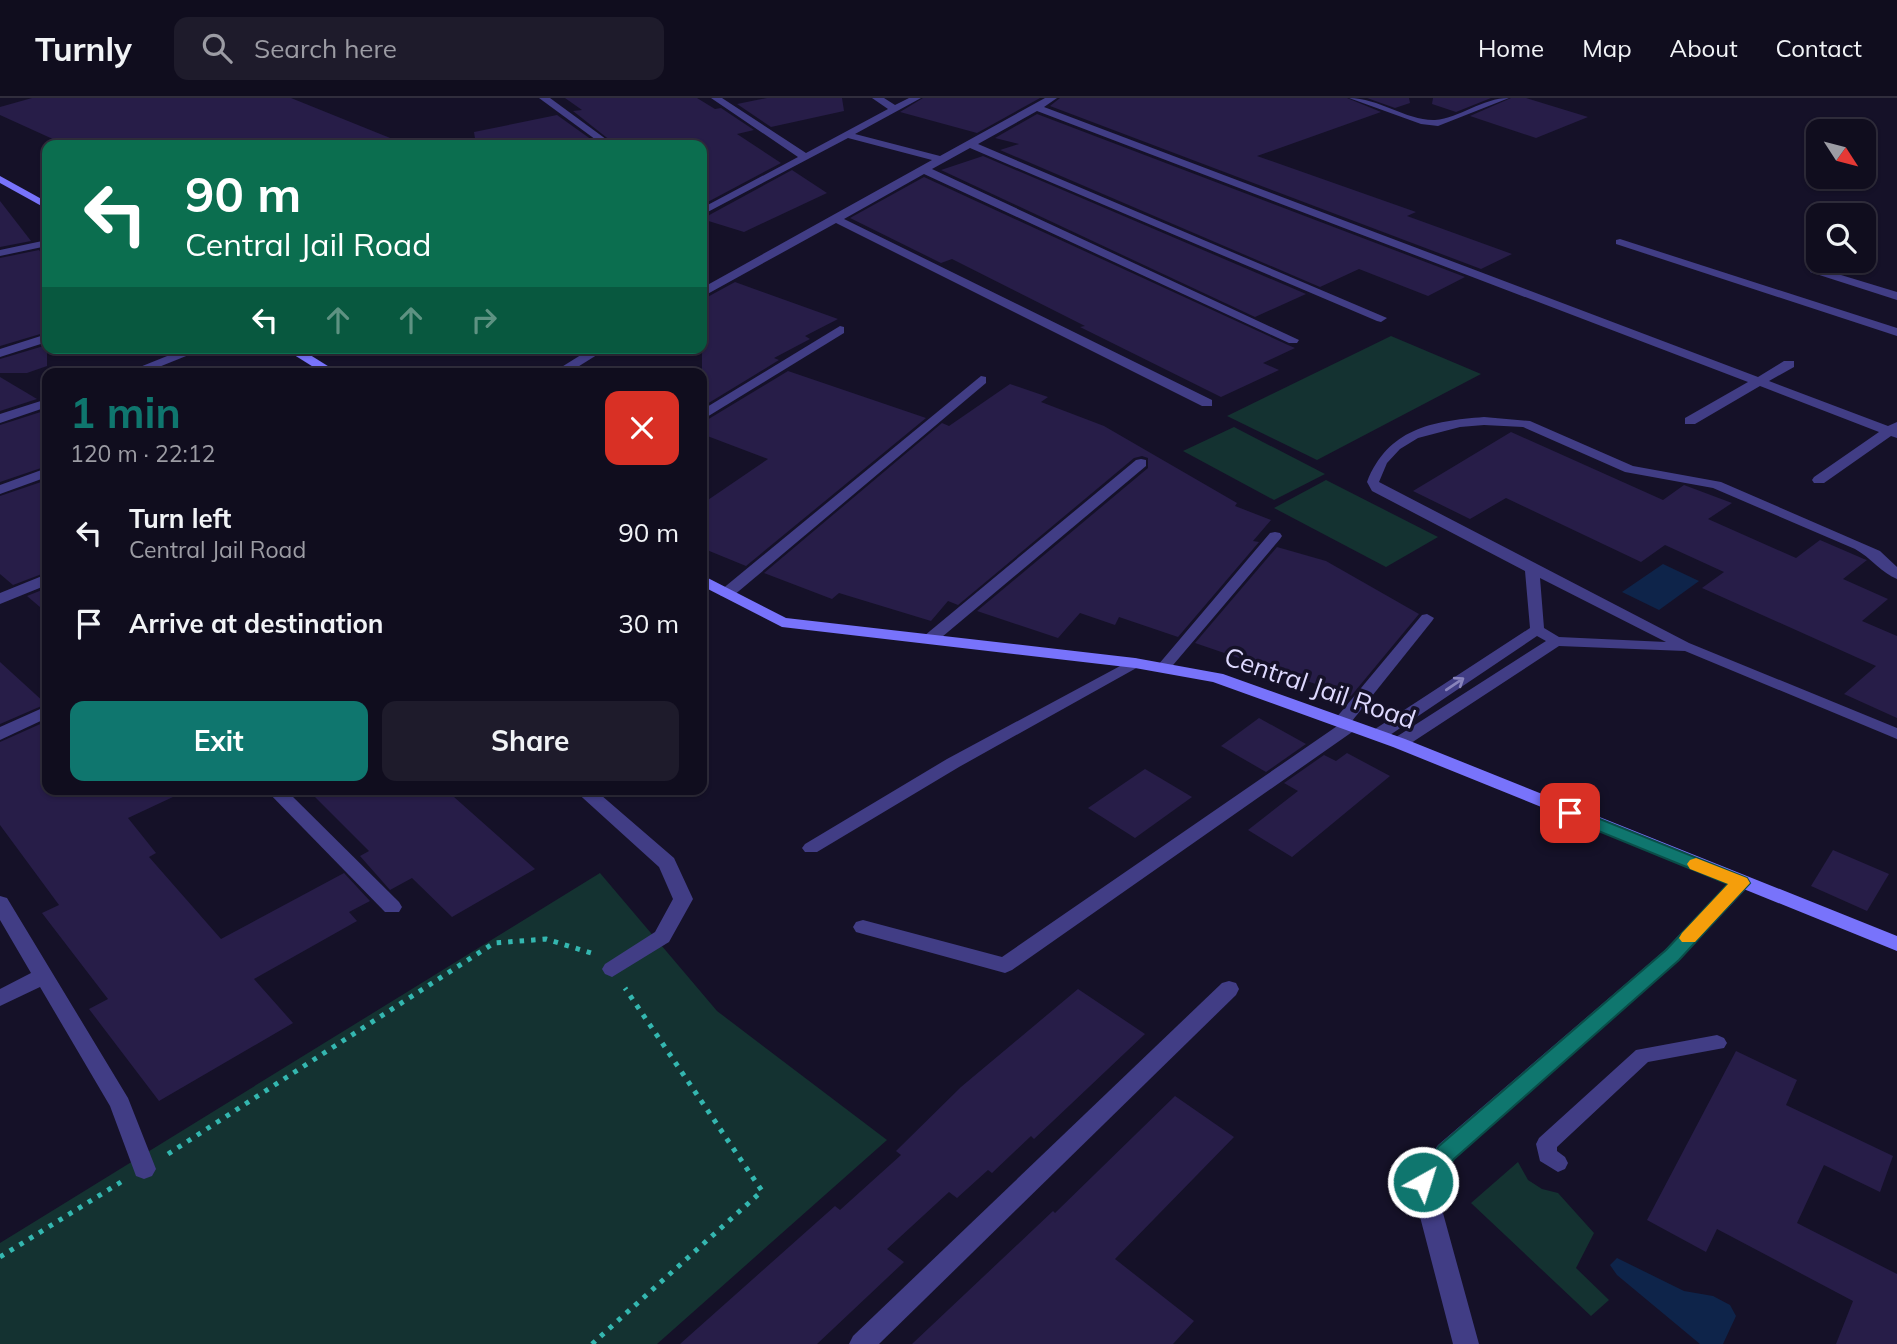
<!DOCTYPE html>
<html lang="en">
<head>
<meta charset="utf-8">
<style>
	:root { --surface:#100d1e; --page:#1e1b2b; --text:#f1f3f6; --muted:#9c9ca4; --line:#302d3c; --accent:#0f766e }
	body { margin:0; font-family:Mulish,sans-serif; background:var(--page); color:var(--text); height:100vh; display:flex; flex-direction:column; font-size:26px; white-space:nowrap }
	* { box-sizing:border-box; margin:0 }
	p { font-size:23px; color:var(--muted) }
	.icon { flex:none; width:38px; height:38px; fill:none; stroke:currentColor; stroke-width:2; stroke-linecap:round; stroke-linejoin:round }
	.map { position:relative; flex:1; overflow:hidden }
	.panel { position:absolute; left:42px; top:270px; width:665px; height:427px; display:flex; flex-direction:column; background:var(--surface); border-radius:14px; box-shadow:0 2px 5px #0004,0 0 0 2px var(--line) }
	.panel>* { flex:none }
	.top-card { position:absolute; left:42px; top:42px; width:665px; height:214px; border-radius:14px; box-shadow:0 2px 5px #0004,0 0 0 2px var(--line); background:#0b6e4f; color:#fff; overflow:hidden }
	.needle { width:46px; rotate:126deg }
	.fabs { position:absolute; left:1806px; top:21px; display:grid; gap:14px }
	.fabs a { display:grid; place-items:center; width:70px; height:70px; border-radius:14px; background:var(--surface); box-shadow:0 2px 5px #0004,0 0 0 2px var(--line); font-size:35px }
	.pin { position:absolute; display:grid; place-items:center; width:60px; height:60px; color:#fff; margin:-30px; border-radius:14px; box-shadow:0 4px 10px #0006 }
	.me { position:absolute; width:77px; margin:-38px; rotate:39deg; stroke-linejoin:round; filter:drop-shadow(0 0 5px #0008) }
	.turn { display:flex; align-items:center; gap:24px; height:147px; padding:0 28px; font-size:32px }
	.turn .icon { width:91px; height:91px; stroke-width:2.5 }
	.turn b { display:block; font-size:49px; line-height:60px }
	.lanes { display:flex; align-items:center; height:66px; padding:0 28px; background:#0003; justify-content:center; gap:35px; direction:ltr }
	.lanes .off { opacity:.35 }
	.round { display:grid; place-items:center; flex:none; width:74px; height:74px; border-radius:14px; background:var(--page) }
	.overview { display:flex; align-items:center; justify-content:space-between; height:119px; padding:0 28px }
	h1 { font-size:42px; font-weight:700; line-height:52px; color:var(--accent) }
	.cta { display:flex; gap:14px; margin-top:auto; padding:14px 28px }
	.cta a { flex:1; height:80px; border-radius:14px; background:var(--accent); color:#fff; font-size:28px; font-weight:700; line-height:80px; text-align:center }
	.cta a+a { background:var(--page); color:var(--text) }
	ul { padding:0; list-style:none }
	li { display:flex; align-items:center; gap:21px; height:91px; padding:0 28px }
	li div { flex:1 }
	li b { display:block; font-size:26px }
	li em { font-style:normal }
	header { display:flex; align-items:center; gap:42px; box-sizing:border-box; height:98px; padding:0 35px; background:var(--surface); border-bottom:2px solid var(--line) }
	header strong { font-size:33px }
	nav { display:flex; gap:38px; margin-inline-start:auto; font-size:24px }
	.search { width:490px; height:63px; background:var(--page); display:flex; align-items:center; gap:18px; box-sizing:border-box; padding:0 24px; border-radius:14px; color:var(--muted); font-size:26px }
	.map>svg:first-child { display:block }
</style>
</head>
<body>
<header>
<strong>Turnly</strong>
<div class="search"><svg class="icon" aria-label="search" viewBox="0 0 24 24"><circle cx="10" cy="10" r="6"/><path d="M15 15l6 6"/></svg>Search here</div>
<nav><a>Home</a><a>Map</a><a>About</a><a>Contact</a></nav>
</header>
<div class="map">
<svg width="1897" height="1246" viewBox="0 0 1897 1246">
	<rect width="100%" height="100%" fill="#151128"/>
	<!-- green -->
	<g fill="#143231">
		<polygon points="1391,238 1481,276 1317,362 1227,318"/>
		<polygon points="1234,329 1325,376 1274,402 1183,353"/>
		<polygon points="1326,382 1438,439 1386,469 1274,410"/>
		<polygon points="600,775 717,913 887,1042 657,1246 0,1246 0,1145"/>
		<polygon points="1518,1064 1528,1082 1542,1091 1558,1095 1594,1135 1576,1170 1609,1202 1591,1218 1471,1105"/>
	</g>
	<!-- water -->
	<g fill="#0e244a">
		<polygon points="1663,466 1699,483 1659,512 1622,494"/>
		<polygon points="1617,1160 1684,1193 1713,1198 1730,1207 1736,1218 1723,1246 1700,1246 1617,1177 1610,1167"/>
	</g>
	<!-- building -->
	<g fill="#271d48">
		<polygon points="32,0 291,0 405,46 66,47 0,17 0,9"/>
		<polygon points="565,0 697,0 715,11 721,10 754,32 737,36 781,65 702,107 702,47 616,47 573,13 582,12"/>
		<polygon points="767,0 842,0 844,13 771,29 737,6"/>
		<polygon points="923,0 1040,0 977,35 900,14"/>
		<polygon points="1060,0 1347,0 1381,14 1257,58 1416,114 1407,118 1512,156 1481,171 1050,8"/>
		<polygon points="1367,0 1409,0 1410,5 1395,10"/>
		<polygon points="1433,0 1491,0 1456,14 1432,6"/>
		<polygon points="1511,0 1526,0 1588,19 1536,40 1470,18"/>
		<polygon points="1037,16 1465,179 1428,198 1359,171 1320,189 1000,52 1019,46 995,40"/>
		<polygon points="557,17 599,47 476,47 474,34"/>
		<polygon points="983,58 1306,196 1255,219 941,72"/>
		<polygon points="792,72 827,95 744,134 702,121"/>
		<polygon points="924,79 1288,247 1295,250 1263,265 1279,272 1221,299 1080,229 1085,228 952,161 941,165 850,120"/>
		<polygon points="0,103 31,143 0,149"/>
		<polygon points="39,152 47,163 47,234 0,248 0,160"/>
		<polygon points="735,184 838,221 805,238 810,241 774,260 779,262 702,309 702,202"/>
		<polygon points="47,247 47,268 27,275 0,275 0,261"/>
		<polygon points="788,273 926,320 746,468 702,450 702,406 768,361 702,336 702,325"/>
		<polygon points="0,279 37,301 0,313"/>
		<polygon points="1010,286 1048,299 1041,304 1104,328 1237,405 1235,408 1271,422 1253,443 1259,444 1178,539 1119,519 1115,527 1080,515 1058,540 977,513 1148,370 1148,360 1142,358 1134,360 958,507 948,503 931,523 839,495 832,501 764,475 942,325 949,328"/>
		<polygon points="47,312 47,368 0,384 0,327"/>
		<polygon points="1511,334 1663,402 1684,387 1732,405 1708,421 1796,460 1820,442 1864,461 1867,462 1843,481 1888,501 1862,523 1897,538 1897,620 1844,596 1876,568 1702,490 1724,474 1665,447 1641,464 1506,400 1470,421 1413,393"/>
		<polygon points="47,382 47,474 13,487 0,476 0,398"/>
		<polygon points="1277,449 1326,463 1419,516 1351,598 1195,545"/>
		<polygon points="47,490 47,515 27,498"/>
		<polygon points="0,564 46,606 0,626"/>
		<polygon points="1259,620 1306,646 1266,674 1221,648"/>
		<polygon points="47,623 47,691 190,691 128,720 156,755 149,759 221,841 344,775 370,803 349,814 357,823 254,881 293,925 159,1003 89,911 108,901 42,815 59,807 0,727 0,644"/>
		<polygon points="1347,655 1390,678 1292,759 1248,732 1298,693 1284,685 1324,657 1336,663"/>
		<polygon points="1145,671 1192,699 1135,740 1088,710"/>
		<polygon points="307,691 445,691 535,771 452,819 412,780 390,792 360,758 369,753"/>
		<polygon points="1833,752 1889,776 1867,813 1811,788"/>
		<polygon points="1078,891 1145,936 1034,1041 1031,1038 992,1075 988,1072 957,1100 949,1094 887,1151 904,1164 817,1246 680,1246 835,1108 840,1112 901,1057 896,1053 961,989"/>
		<polygon points="1736,953 1797,982 1786,1007 1893,1058 1880,1094 1824,1067 1797,1125 1897,1176 1897,1246 1836,1246 1853,1203 1717,1131 1706,1154 1647,1122"/>
		<polygon points="1175,998 1234,1039 1115,1161 1194,1223 1173,1246 912,1246 1053,1113 1055,1115"/>
	</g>
	<g fill="none" stroke-linecap="round" stroke-linejoin="round">
		<!-- path -->
		<g stroke="#34b7b0" stroke-width="5" stroke-dasharray="4.5 7" stroke-linecap="butt">
			<polyline points="168,1056 494,845 546,841 591,855"/>
			<polyline points="0,1159 121,1084"/>
			<polyline points="592,1246 762,1093 625,890"/>
		</g>
		<!-- service -->
		<g fill="#413d85" fill-rule="evenodd">
			<path d="M 1484,319 L 1530,323 L 1633,368 L 1721,384 L 1880,453 L 1897,469 L 1897,481 C 1883,476 1870,459 1855,451 L 1713,390 L 1625,374 L 1523,329 L 1484,327 L 1460,329 L 1418,340 L 1400,351 L 1387,365 L 1379,384 L 1689,545 L 1897,630 L 1897,641 L 1685,553 L 1559,548 L 1405,649 L 1393,649 L 1391,645 L 1393,641 L 1546,543 L 1537,538 L 1384,641 L 1372,641 L 1370,637 L 1372,633 L 1530,530 L 1525,473 L 1372,393 L 1367,384 C 1388,331 1431,323 1484,319 ZM 1540,480 L 1666,544 L 1559,539 L 1544,530 Z"/>
			<polygon points="1275,434 1280,435 1282,438 1280,441 1168,573 1158,573 1155,570 1158,567 1270,435"/>
			<polygon points="1427,516 1434,520 1432,523 1348,628 1336,628 1334,624 1336,620 1422,517"/>
			<polygon points="1135,560 1140,562 1143,565 1140,568 959,669 817,754 805,754 802,750 805,746 947,661"/>
			<polygon points="1717,937 1724,940 1727,945 1724,950 1648,964 1557,1049 1557,1053 1565,1059 1568,1065 1565,1071 1558,1074 1540,1063 1536,1046 1539,1040 1636,952"/>
		</g>
		<!-- minor -->
		<g fill="#413d85" fill-rule="evenodd">
			<polygon points="539,0 550,0 614,47 603,47"/>
			<polygon points="711,0 722,0 806,55 888,11 872,0 884,0 895,7 909,0 921,0 855,36 940,58 1045,0 1057,0 1044,9 1758,279 1784,263 1794,263 1794,269 1769,283 1888,328 1897,324 1897,340 1891,338 1824,385 1814,385 1812,382 1814,379 1879,334 1760,288 1695,326 1685,326 1685,320 1748,284 1037,13 978,46 1387,220 1381,224 1377,223 970,50 932,71 1299,242 1297,245 1289,245 924,76 844,121 1212,302 1212,308 1202,308 836,125 702,199 702,190 932,62 848,40 702,117 702,110 798,59"/>
			<path d="M 1349,0 C 1379,0 1407,23 1435,22 C 1460,20 1482,0 1509,0 L 1438,28 L 1421,26 Z"/>
			<polygon points="1620,141 1897,230 1897,238 1616,146 1616,142"/>
			<polygon points="47,142 47,148 0,158 0,152"/>
			<polygon points="1810,170 1818,170 1897,194 1897,202 1810,174"/>
			<polygon points="840,228 844,229 844,235 702,322 702,312"/>
			<polygon points="47,236 47,244 0,259 0,251"/>
			<polygon points="187,250 206,250 144,275 125,275"/>
			<polygon points="592,250 608,250 568,275 552,275"/>
			<polygon points="322,265 328,269 327,272 300,275"/>
			<polygon points="981,278 986,279 986,285 733,498 721,498 719,495 721,492"/>
			<polygon points="47,301 47,309 0,325 0,316"/>
			<polygon points="1141,361 1146,362 1146,368 936,544 924,544 922,541 924,538 1136,362"/>
			<polygon points="47,370 47,379 0,396 0,387"/>
			<polygon points="47,476 47,487 0,506 0,495"/>
			<polygon points="47,608 47,620 0,642 0,629"/>
			<polygon points="1349,622 1355,624 1358,628 1355,632 1012,872 1005,875 863,836 856,834 853,829 856,824 863,822 1002,859 1343,624"/>
			<polygon points="265,691 285,691 399,804 402,809 399,814 385,814"/>
			<polygon points="573,691 594,691 674,760 693,801 669,844 612,879 605,876 602,871 605,866 655,834 673,801 659,769"/>
			<polygon points="1741,777 1748,779 1751,784 1748,789 1679,862 1454,1061 1435,1086 1479,1246 1453,1246 1411,1084 1438,1047 1665,852 1734,779"/>
			<polygon points="0,798 7,800 128,1000 156,1071 152,1078 144,1081 136,1078 110,1008 40,889 0,908 0,891 31,875 0,822"/>
			<polygon points="1229,883 1236,885 1239,891 1236,897 879,1246 849,1246 853,1238 1222,885"/>
		</g>
		<!-- secondary -->
		<g fill="#7873fb" fill-rule="evenodd">
			<polygon points="0,78 47,104 47,111 0,85"/>
			<polygon points="283,250 299,250 339,275 323,275"/>
			<polygon points="702,477 786,520 1135,560 1223,576 1405,641 1897,838 1897,853 1393,649 1213,584 1135,570 782,529 702,488"/>
		</g>
	</g>
	<!-- one-way arrows -->
	<defs><path id="oneway-shaft" d="M-6 0H5M1.5-3L5.5 0L1.5 3" fill="none" stroke-width="1.6" stroke-linecap="round" stroke-linejoin="round" transform="scale(1.75)"/></defs>
	<use stroke="#8883bb" href="#oneway-shaft" transform="translate(1455 586) rotate(-34)"/>
	<!-- route -->
	<path fill="#0f766e" stroke="#0a4d48" stroke-width="2" d="M 1570,709 L 1747,780 L 1750,785 L 1679,862 L 1454,1061 C 1444,1073 1433,1097 1415,1090 L 1412,1084 L 1439,1048 L 1666,852 L 1728,786 L 1564,719 L 1561,715 Z"/>
	<!-- slow -->
	<polygon fill="#f59e0b" points="1696,760 1747,780 1750,785 1695,844 1682,844 1679,840 1682,835 1728,786 1690,771 1687,766 1690,762"/>
	<g text-anchor="middle" stroke-width="7" stroke-linejoin="round" paint-order="stroke">
		<!-- street labels -->
		<g font-size="26" fill="#ded9fe" stroke="#151128">
			<text transform="translate(1320 590) rotate(19)" y="9">Central Jail Road</text>
		</g>
	</g>
</svg>
<div class="fabs">
<a><svg class="needle" viewBox="-14 -14 28 28"><path d="M0-13l5 13h-10z" fill="#e53935"/><path d="M0 13l5-13h-10z" fill="#9c9ca4"/></svg></a>
<a><svg class="icon" aria-label="search" viewBox="0 0 24 24"><circle cx="10" cy="10" r="6"/><path d="M15 15l6 6"/></svg></a>
</div>
<div class="pin" style="left:1570px;top:715px;background:#d93025"><svg class="icon" aria-label="arrive" viewBox="0 0 24 24"><path d="M6 21V4h12l-3 4 3 4H6"/></svg></div>
<svg class="me" style="left:1423px;top:1084px" viewBox="-20 -20 40 40"><circle r="17" fill="#0f766e" stroke="#fff" stroke-width="3"/><path d="M0-11L8 9 0 5-8 9z" fill="#fff"/></svg>
<div class="top-card">
<div class="turn"><svg class="icon" aria-label="left" viewBox="0 0 24 24"><path d="M17 20v-9H6M10 6l-5 5 5 5"/></svg><div><b>90 m</b>Central Jail Road</div></div>
<div class="lanes"><svg class="icon" aria-label="left" viewBox="0 0 24 24"><path d="M17 20v-9H6M10 6l-5 5 5 5"/></svg><svg class="icon off" aria-label="ahead" viewBox="0 0 24 24"><path d="M12 20V5M6 11l6-6 6 6"/></svg><svg class="icon off" aria-label="ahead" viewBox="0 0 24 24"><path d="M12 20V5M6 11l6-6 6 6"/></svg><svg class="icon off" aria-label="right" viewBox="0 0 24 24"><path d="M7 20v-9h11M14 6l5 5-5 5"/></svg></div>
</div>
<section class="panel">
<div class="overview"><div><h1>1 min</h1><p>120 m · 22:12</p></div><a class="round" style="background:#d93025;color:#fff"><svg class="icon" aria-label="close" viewBox="0 0 24 24"><path d="M6 6l12 12M18 6L6 18"/></svg></a></div>
<ul>
<li><svg class="icon" aria-label="left" viewBox="0 0 24 24"><path d="M17 20v-9H6M10 6l-5 5 5 5"/></svg><div><b>Turn left</b><p>Central Jail Road</p></div><em>90 m</em></li>
<li><svg class="icon" aria-label="arrive" viewBox="0 0 24 24"><path d="M6 21V4h12l-3 4 3 4H6"/></svg><div><b>Arrive at destination</b></div><em>30 m</em></li>
</ul>
<div class="cta"><a>Exit</a><a>Share</a></div>
</section>
</div>
</body>
</html>
